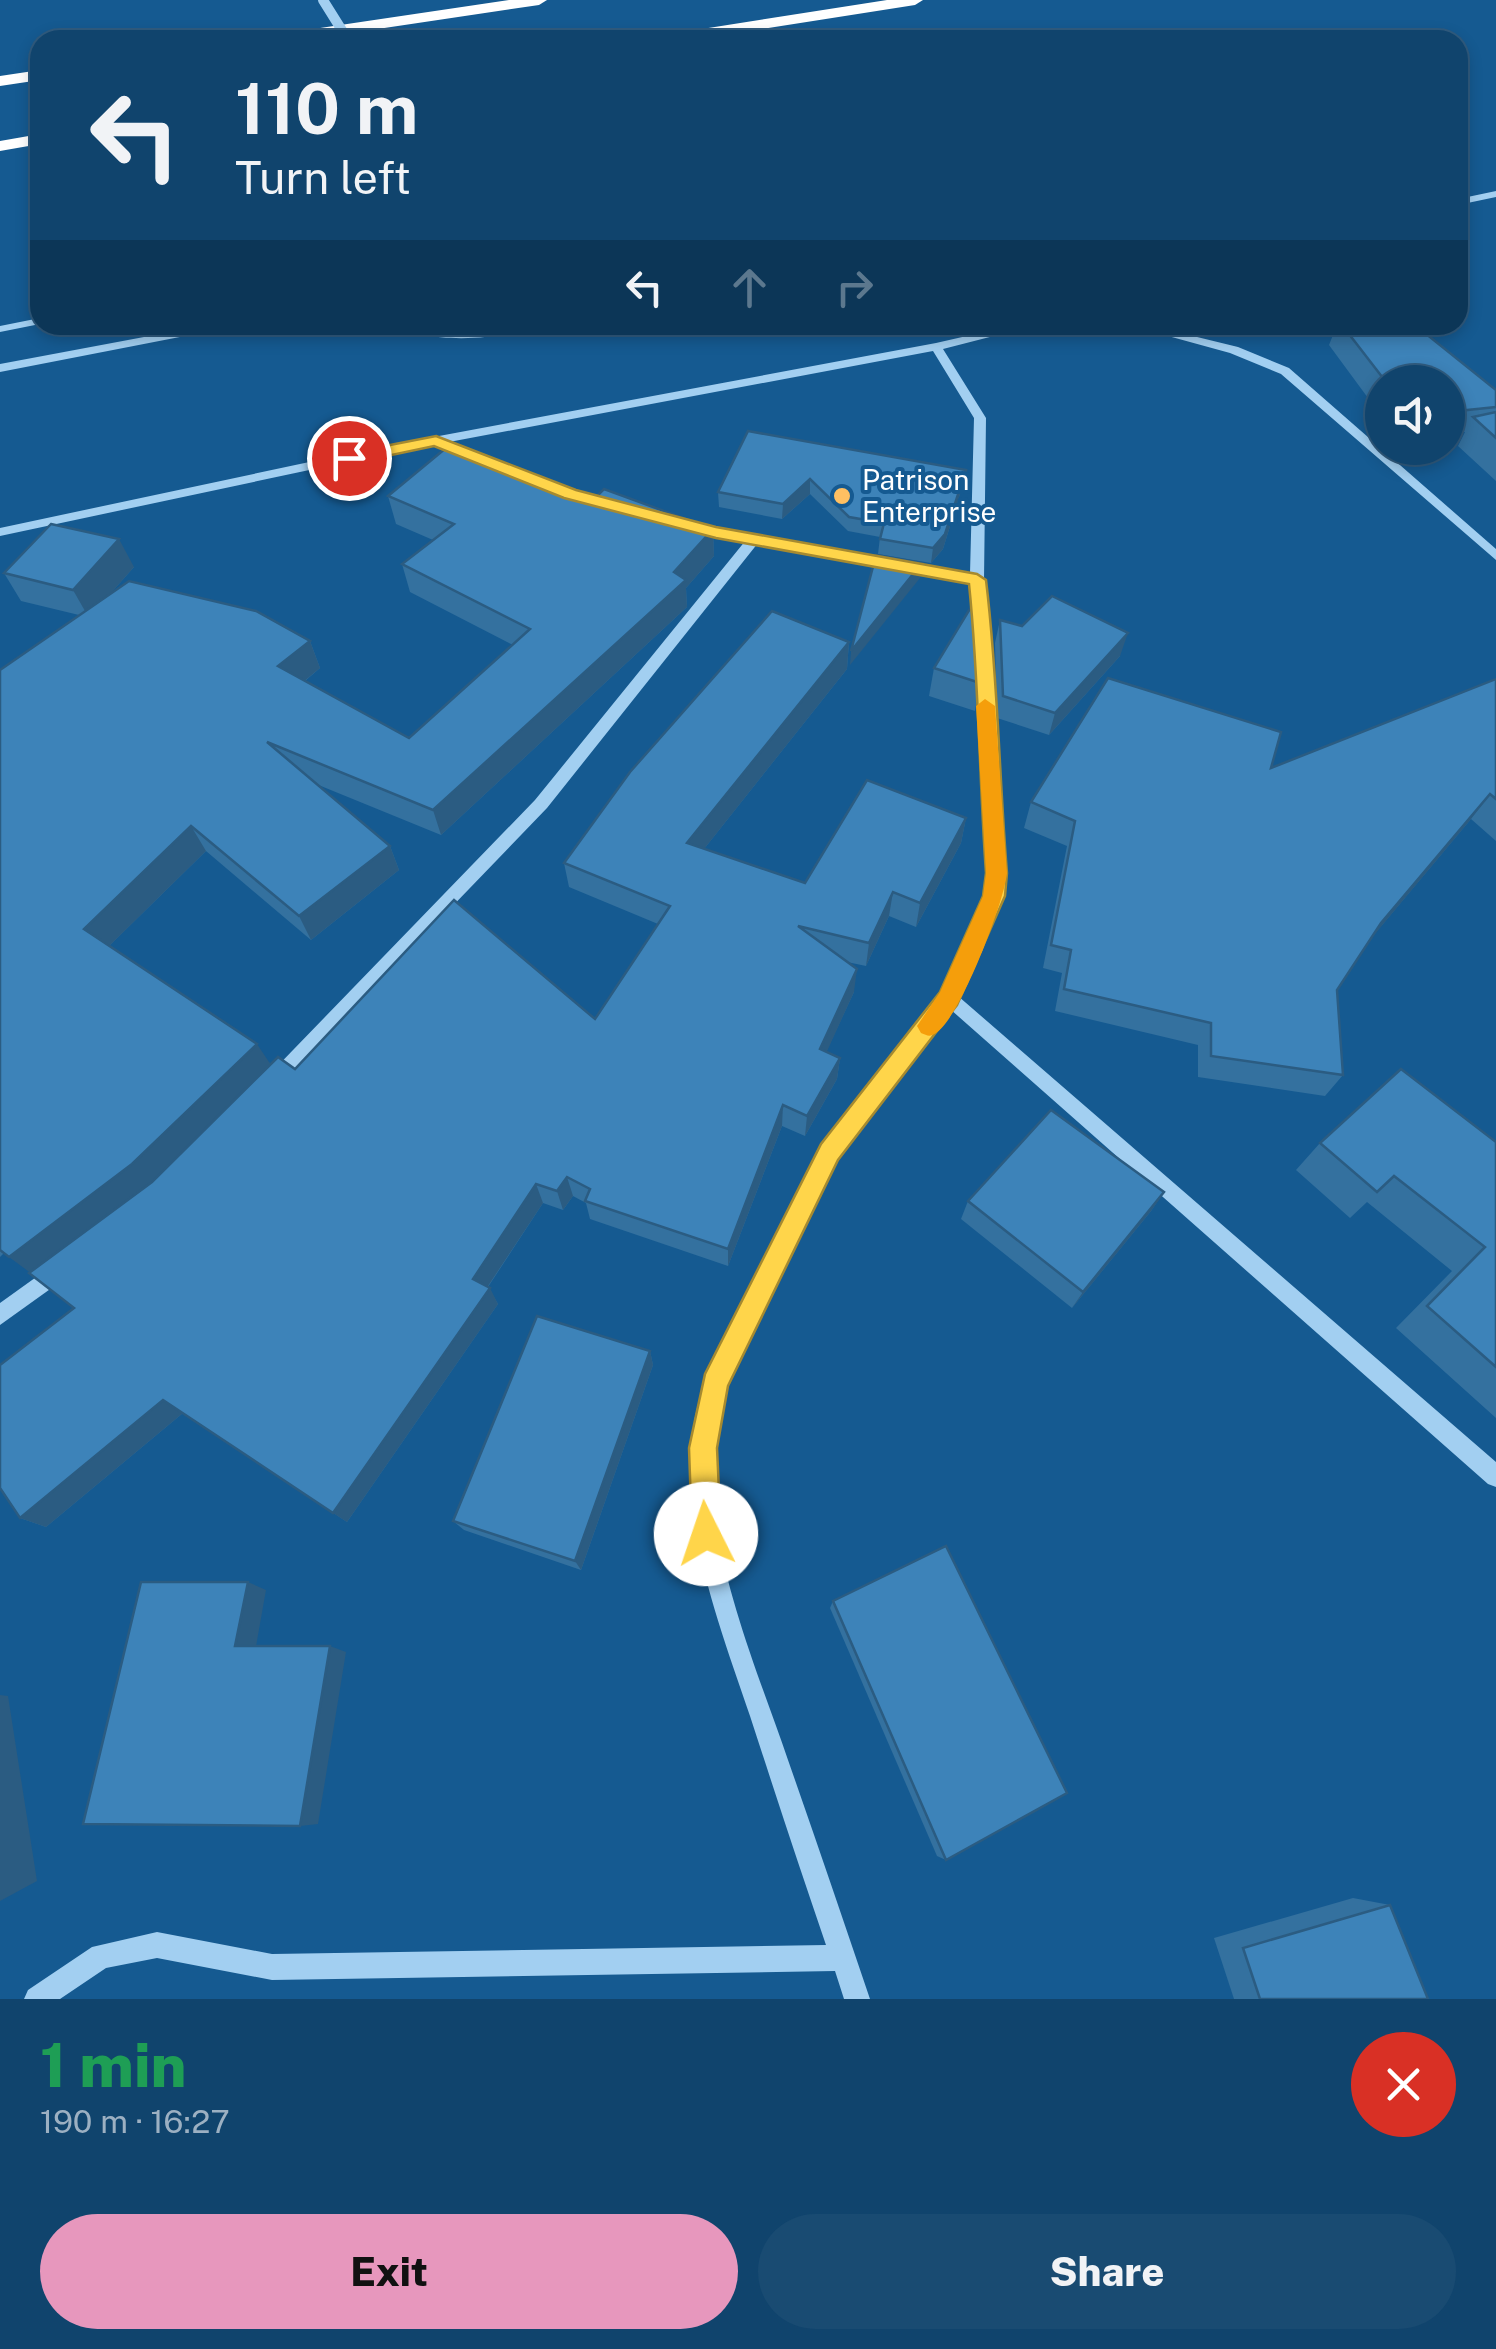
<!DOCTYPE html>
<html lang="en">
<head>
<meta charset="utf-8">
<style>
	:root { --surface:#10446d; --page:#194b72; --text:#f1f3f6; --muted:#9cb0c2; --line:#305c80; --accent:#e797bd }
	body { margin:0; font-family:"Public Sans",sans-serif; background:var(--page); color:var(--text); height:100vh; display:flex; flex-direction:column; font-size:38px; white-space:nowrap }
	* { box-sizing:border-box; margin:0 }
	p { font-size:32px; color:var(--muted) }
	.icon { flex:none; width:55px; height:55px; fill:none; stroke:currentColor; stroke-width:2; stroke-linecap:round; stroke-linejoin:round }
	.map { position:relative; height:1999px; overflow:hidden }
	.panel { display:flex; flex-direction:column; background:var(--surface); flex:1 }
	.panel>* { flex:none }
	.banner { position:absolute; left:30px; top:30px; width:1438px; height:305px; border-radius:30px; box-shadow:0 5px 15px #0003,0 0 0 2px var(--line); background:#10446d; color:var(--text); overflow:hidden }
	.buttons { position:absolute; left:1365px; top:365px; display:grid; gap:20px }
	.buttons a { display:grid; place-items:center; width:100px; height:100px; border-radius:50%; background:var(--surface); box-shadow:0 5px 15px #0003,0 0 0 2px var(--line); font-size:50px }
	.pin { position:absolute; display:grid; place-items:center; width:85px; height:85px; color:#fff; margin:-42px; border:5px solid #fff; border-radius:50%; box-shadow:0 2px 10px #0007 }
	.me { position:absolute; width:110px; margin:-55px; rotate:356deg; stroke-linejoin:round; filter:drop-shadow(0 0 8px #0008) }
	.turn { display:flex; align-items:center; gap:35px; height:210px; padding:0 40px; font-size:45px }
	.turn .icon { width:130px; height:130px; stroke-width:2.5 }
	.turn b { display:block; font-size:70px; line-height:85px }
	.lanes { display:flex; align-items:center; height:95px; padding:0 40px; background:#0003; justify-content:center; gap:50px; direction:ltr }
	.lanes .off { opacity:.35 }
	.round { display:grid; place-items:center; flex:none; width:105px; height:105px; border-radius:52px; background:var(--page) }
	.headline { display:flex; align-items:center; justify-content:space-between; height:170px; padding:0 40px }
	h1 { font-size:60px; font-weight:800; line-height:75px; color:#1e9e55 }
	.action { display:flex; gap:20px; margin-top:auto; padding:20px 40px }
	.action a { flex:1; height:115px; border-radius:60px; background:var(--accent); color:#111; font-size:40px; font-weight:800; line-height:115px; text-align:center }
	.action a+a { background:var(--page); color:var(--text) }
	.map>svg:first-child { display:block }
</style>
</head>
<body>
<div class="map">
<svg width="1496" height="1999" viewBox="0 0 1496 1999">
	<rect width="100%" height="100%" fill="#155a91"/>
	<g fill="none" stroke-linecap="round" stroke-linejoin="round">
		<!-- minor -->
		<g fill="#a2cff1" fill-rule="evenodd">
			<polygon points="1496,191 1496,197 1458,205 1458,199"/>
			<polygon points="40,318 40,324 0,332 0,326"/>
			<polygon points="208,325 232,325 226,328 0,372 0,364"/>
			<path d="M 391,325 L 462,330 L 534,325 C 503,342 422,343 391,325 Z"/>
			<path d="M 1015,325 L 1036,325 L 943,349 L 986,418 L 984,580 L 992,646 L 994,731 L 1004,873 L 996,913 L 982,951 L 958,996 L 1496,1462 L 1496,1487 L 1488,1484 L 950,1009 L 838,1157 L 820,1186 L 728,1375 C 679,1493 750,1648 788,1760 C 816,1840 843,1919 870,1999 L 844,1999 L 835,1971 L 272,1980 L 157,1958 L 106,1968 L 60,1999 L 24,1999 L 28,1990 L 92,1947 L 157,1932 L 272,1954 L 826,1945 C 800,1869 775,1793 750,1716 C 720,1627 683,1534 692,1438 C 697,1382 727,1334 752,1284 C 781,1225 807,1167 848,1114 C 896,1051 957,992 980,914 C 996,857 981,792 979,734 C 977,706 979,678 978,651 C 977,628 973,606 970,583 L 758,543 L 547,808 L 279,1086 L 273,1088 L 267,1086 L 264,1080 L 535,800 L 746,540 L 688,529 L 688,523 L 970,574 L 974,418 L 933,351 L 380,455 L 0,536 L 0,528 L 380,447 L 936,343 Z"/>
			<polygon points="1128,325 1148,325 1238,347 1289,368 1496,549 1496,560 1281,374 1230,353"/>
			<polygon points="60,1260 67,1263 70,1270 67,1277 0,1325 0,1303"/>
		</g>
		<!-- highway -->
		<g fill="#fff" fill-rule="evenodd">
			<polygon points="509,0 547,0 539,5 304,40 265,40 273,35"/>
			<polygon points="887,0 923,0 915,5 693,40 656,40 664,35"/>
			<polygon points="40,70 40,80 0,86 0,76"/>
			<polygon points="40,134 40,144 0,151 0,141"/>
		</g>
		<!-- minor-bridge -->
		<polyline stroke="#a2cff1" stroke-width="10" points="323,0 348,40"/>
	</g>
	<!-- wall -->
	<g fill="#34719f">
		<polygon points="1337,325 1415,325 1496,390 1496,481 1458,446 1465,432 1448,435 1448,382 1382,382 1382,417 1329,345"/>
		<polygon points="748,431 966,470 963,484 943,549 931,563 878,554 880,537 848,531 810,494 782,519 719,507 718,492"/>
		<polygon points="388,496 593,500 713,529 714,556 686,588 687,607 441,835 316,784 390,846 399,870 311,940 206,851 109,946 271,1064 295,1069 595,1019 658,924 569,887 564,863 849,642 847,669 704,849 805,883 966,818 961,843 916,927 889,916 866,966 847,962 854,992 826,1052 840,1058 837,1079 805,1136 782,1126 728,1266 590,1219 586,1203 573,1196 563,1210 543,1203 488,1287 498,1304 347,1522 183,1413 46,1527 20,1518 74,1308 31,1272 4,1253 0,1257 0,670 79,615 21,601 4,573 134,567 110,594 310,641 320,668 305,681 409,738 513,645 410,592 402,564 433,540 396,524"/>
		<polygon points="1000,620 1120,656 1049,735 997,718 995,643"/>
		<polygon points="934,668 980,683 975,711 929,696"/>
		<polygon points="1496,679 1496,841 1471,819 1372,937 1337,990 1343,1075 1325,1096 1198,1077 1198,1045 1055,1011 1062,973 1043,968 1067,846 1024,828 1031,802 1271,768"/>
		<polygon points="1496,1142 1496,1418 1396,1328 1452,1271 1367,1202 1350,1218 1296,1170 1320,1143"/>
		<polygon points="1164,1192 1151,1211 1072,1308 961,1219 968,1201"/>
		<polygon points="650,1351 653,1365 581,1570 464,1530 453,1521"/>
		<polygon points="833,1601 946,1860 937,1856 830,1608"/>
		<polygon points="1353,1898 1390,1905 1428,1999 1234,1999 1214,1938"/>
	</g>
	<!-- shaded-wall -->
	<g fill="#2b5c82">
		<polygon points="966,470 963,484 943,549 931,563 933,548"/>
		<polygon points="810,479 810,494 782,519 783,504"/>
		<polygon points="713,529 714,556 686,588 687,607 441,835 433,810 674,572"/>
		<polygon points="119,539 134,567 89,618 73,590"/>
		<polygon points="922,563 920,578 850,665 851,651"/>
		<polygon points="1128,633 1120,656 1049,735 1055,713"/>
		<polygon points="310,641 320,668 290,693 278,666"/>
		<polygon points="849,642 847,669 689,868 687,843"/>
		<polygon points="1490,794 1471,819 1364,947 1381,923"/>
		<polygon points="966,818 961,843 916,927 920,903"/>
		<polygon points="191,826 206,851 102,953 84,929"/>
		<polygon points="390,846 399,870 311,940 299,916"/>
		<polygon points="893,892 889,916 866,966 869,943"/>
		<polygon points="857,969 854,992 818,1071 820,1049"/>
		<polygon points="257,1044 271,1065 152,1183 32,1274 9,1257"/>
		<polygon points="840,1058 837,1079 805,1136 807,1116"/>
		<polygon points="783,1105 782,1126 728,1266 728,1249"/>
		<polygon points="567,1177 573,1196 563,1210 557,1191"/>
		<polygon points="536,1184 543,1203 482,1295 473,1279"/>
		<polygon points="1164,1192 1151,1211 1072,1308 1083,1292"/>
		<polygon points="490,1288 498,1304 347,1522 333,1513"/>
		<polygon points="650,1351 653,1365 581,1570 575,1561"/>
		<polygon points="163,1400 183,1413 46,1527 20,1518"/>
		<polygon points="248,1582 266,1590 255,1652 235,1646"/>
		<polygon points="330,1646 346,1652 318,1824 300,1826"/>
		<polygon points="0,1695 8,1696 37,1881 0,1901"/>
	</g>
	<!-- building -->
	<g fill="#3d83b9" stroke="#2b5c82" stroke-width="2.5">
		<polygon points="1342,325 1415,325 1496,390 1496,407 1448,412 1448,382 1386,382"/>
		<polygon points="1496,412 1496,438 1473,417"/>
		<polygon points="748,431 966,470 945,534 933,548 880,539 884,523 849,517 810,479 783,504 718,492"/>
		<polygon points="452,443 593,500 604,489 713,529 674,572 686,580 433,810 267,742 390,846 299,916 191,826 84,929 257,1044 132,1164 9,1257 0,1250 0,670 129,581 256,611 310,641 278,666 409,738 530,629 402,564 454,524 388,496"/>
		<polygon points="51,524 119,539 73,590 4,573"/>
		<polygon points="876,555 922,563 851,651"/>
		<polygon points="1052,596 1128,633 1055,713 1003,696 1000,620 1022,626"/>
		<polygon points="971,607 978,609 980,683 934,668"/>
		<polygon points="772,611 849,642 687,843 805,883 867,780 966,818 920,903 893,892 869,943 798,926 857,969 820,1049 840,1058 807,1116 783,1105 728,1249 585,1201 590,1189 567,1177 557,1191 536,1184 473,1279 490,1288 333,1513 163,1400 20,1518 0,1488 0,1365 74,1308 29,1273 152,1182 278,1057 295,1069 454,900 595,1019 670,906 564,863 630,772"/>
		<polygon points="1108,678 1281,732 1271,768 1496,679 1496,799 1490,794 1381,923 1337,990 1343,1075 1211,1056 1211,1023 1064,989 1071,950 1051,945 1075,821 1031,802"/>
		<polygon points="1401,1069 1496,1142 1496,1367 1427,1306 1485,1247 1394,1176 1377,1192 1320,1143"/>
		<polygon points="1051,1110 1164,1192 1083,1292 968,1201"/>
		<polygon points="537,1316 650,1351 575,1561 453,1521"/>
		<polygon points="946,1546 1067,1793 946,1860 833,1601"/>
		<polygon points="141,1582 248,1582 235,1646 330,1646 300,1826 83,1824"/>
		<polygon points="1390,1905 1428,1999 1260,1999 1243,1948"/>
	</g>
	<!-- route -->
	<path fill="#ffd54a" stroke="#a68a30" stroke-width="2.5" d="M 436,436 L 576,490 L 716,527 L 977,574 L 986,580 C 998,677 999,775 1007,873 L 1005,896 L 957,1005 L 838,1160 L 728,1386 L 717,1448 L 721,1534 L 717,1544 L 706,1548 L 696,1544 L 692,1534 L 689,1448 L 705,1374 L 821,1144 L 940,992 L 983,896 L 986,873 C 979,777 979,680 969,584 L 716,538 L 564,498 L 434,446 L 349,464 L 340,458 L 349,453 Z"/>
	<!-- slow -->
	<path fill="#f59e0b" d="M 985,699 L 995,706 L 1007,873 C 1004,903 960,1018 936,1033 C 929,1038 927,1035 921,1033 L 917,1026 L 940,992 L 983,896 L 986,873 L 976,706 Z"/>
	<!-- markers -->
	<circle fill="#ffc062" stroke="#155a91" stroke-width="4" cx="842" cy="496" r="10"/>
	<g text-anchor="middle" stroke-width="8" stroke-linejoin="round" paint-order="stroke">
		<!-- far-poi labels -->
		<g font-size="28" fill="#fff" stroke="#155a91" text-anchor="start">
			<text x="862" y="490">Patrison<tspan x="862" dy="32">Enterprise</tspan></text>
		</g>
	</g>
</svg>
<div class="buttons">
<a><svg class="icon" aria-label="sound" viewBox="0 0 24 24"><path d="M4 9h4l5-4v14l-5-4H4zM17 9q2 3 0 6"/></svg></a>
</div>
<div class="pin" style="left:349px;top:458px;background:#d93025"><svg class="icon" aria-label="arrive" viewBox="0 0 24 24"><path d="M6 21V4h12l-3 4 3 4H6"/></svg></div>
<svg class="me" style="left:706px;top:1534px" viewBox="-20 -20 40 40"><circle r="19" fill="#fff"/><path d="M0-13L10 11 0 6-10 11z" fill="#ffd54a"/></svg>
<div class="banner">
<div class="turn"><svg class="icon" aria-label="left" viewBox="0 0 24 24"><path d="M17 20v-9H6M10 6l-5 5 5 5"/></svg><div><b>110 m</b>Turn left</div></div>
<div class="lanes"><svg class="icon" aria-label="left" viewBox="0 0 24 24"><path d="M17 20v-9H6M10 6l-5 5 5 5"/></svg><svg class="icon off" aria-label="ahead" viewBox="0 0 24 24"><path d="M12 20V5M6 11l6-6 6 6"/></svg><svg class="icon off" aria-label="right" viewBox="0 0 24 24"><path d="M7 20v-9h11M14 6l5 5-5 5"/></svg></div>
</div>
</div>
<section class="panel">
<div class="headline"><div><h1>1 min</h1><p>190 m · 16:27</p></div><a class="round" style="background:#d93025;color:#fff"><svg class="icon" aria-label="close" viewBox="0 0 24 24"><path d="M6 6l12 12M18 6L6 18"/></svg></a></div>
<div class="action"><a>Exit</a><a>Share</a></div>
</section>
</body>
</html>
